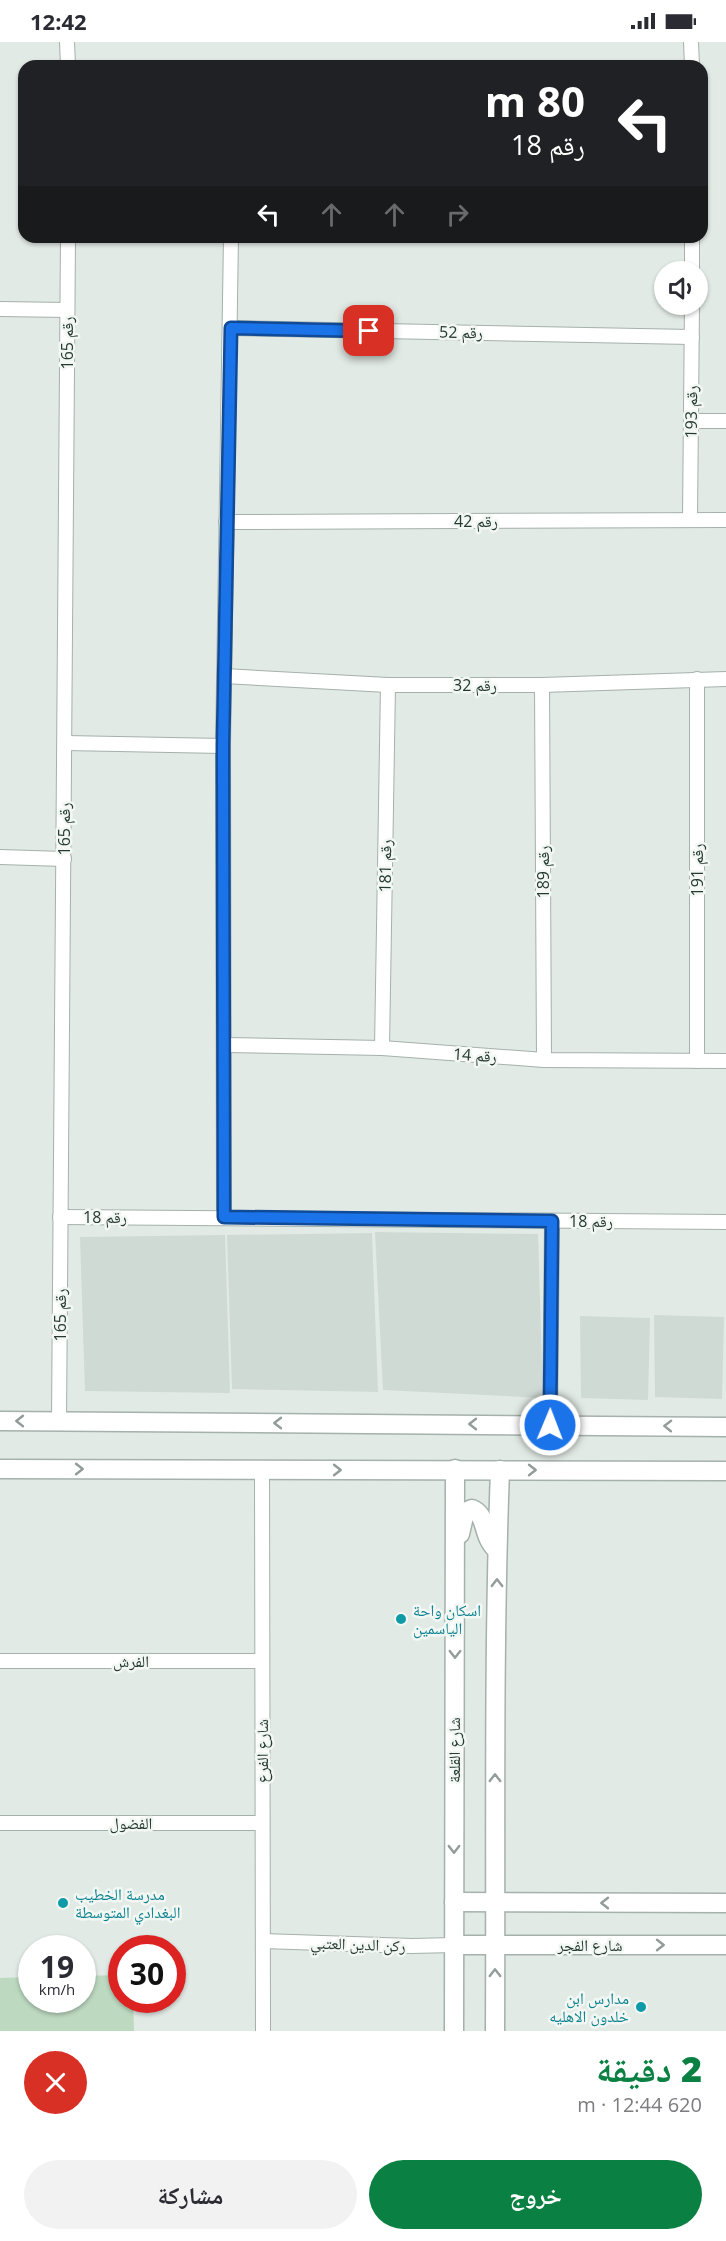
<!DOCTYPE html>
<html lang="ar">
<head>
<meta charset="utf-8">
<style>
	:root { --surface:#fff; --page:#f2f2f3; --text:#2b2b33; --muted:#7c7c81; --accent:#0b8043 }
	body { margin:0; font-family:"Open Sans","Noto Naskh Arabic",sans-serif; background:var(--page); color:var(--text); direction:rtl; height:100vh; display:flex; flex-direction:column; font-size:22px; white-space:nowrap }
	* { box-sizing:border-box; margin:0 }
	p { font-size:20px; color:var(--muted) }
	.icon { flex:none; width:33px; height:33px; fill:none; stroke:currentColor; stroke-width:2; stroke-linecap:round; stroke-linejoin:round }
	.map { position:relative; height:1989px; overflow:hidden; direction:ltr }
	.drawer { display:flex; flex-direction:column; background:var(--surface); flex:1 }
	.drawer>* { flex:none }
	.banner { position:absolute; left:18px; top:18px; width:690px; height:183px; border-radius:18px; box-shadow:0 2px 4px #0004; direction:rtl; background:#202124; color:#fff; overflow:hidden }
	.controls { position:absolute; left:654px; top:219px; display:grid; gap:12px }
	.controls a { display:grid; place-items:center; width:54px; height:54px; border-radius:50%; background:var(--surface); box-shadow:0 2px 4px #0004; font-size:30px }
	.speed { position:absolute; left:18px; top:1893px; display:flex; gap:12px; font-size:30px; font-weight:700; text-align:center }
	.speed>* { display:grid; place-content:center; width:78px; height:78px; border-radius:50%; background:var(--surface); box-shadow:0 2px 4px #0004; line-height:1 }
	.speed small { font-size:15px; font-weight:400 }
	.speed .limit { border:9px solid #d22; background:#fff; color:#111 }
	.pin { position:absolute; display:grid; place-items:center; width:51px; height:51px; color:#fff; margin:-26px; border-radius:12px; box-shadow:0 3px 9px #0006 }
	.me { position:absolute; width:66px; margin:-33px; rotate:1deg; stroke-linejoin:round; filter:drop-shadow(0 0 4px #0008) }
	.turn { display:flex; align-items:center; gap:21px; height:126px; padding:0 24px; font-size:27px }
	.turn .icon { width:78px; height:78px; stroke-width:2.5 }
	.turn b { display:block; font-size:42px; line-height:51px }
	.lanes { display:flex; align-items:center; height:57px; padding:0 24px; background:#0003; justify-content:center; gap:30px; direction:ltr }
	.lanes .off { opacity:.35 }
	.round { display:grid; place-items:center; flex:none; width:63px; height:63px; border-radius:32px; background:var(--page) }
	.head { display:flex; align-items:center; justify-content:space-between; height:102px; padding:0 24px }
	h1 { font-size:36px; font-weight:800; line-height:45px; color:var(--accent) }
	.primary-button { display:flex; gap:12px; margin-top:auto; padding:12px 24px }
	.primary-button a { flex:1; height:69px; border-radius:36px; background:var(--accent); color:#fff; font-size:24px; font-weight:800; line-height:69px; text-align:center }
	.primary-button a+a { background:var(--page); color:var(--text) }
	.status { display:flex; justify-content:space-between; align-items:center; height:42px; padding:0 30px; background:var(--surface); direction:ltr }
	.status svg { height:16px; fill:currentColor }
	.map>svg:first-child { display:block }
</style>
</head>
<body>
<div class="status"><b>12:42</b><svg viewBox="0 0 49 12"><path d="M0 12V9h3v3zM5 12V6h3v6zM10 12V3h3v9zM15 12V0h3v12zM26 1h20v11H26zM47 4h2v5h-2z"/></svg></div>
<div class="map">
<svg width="726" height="1989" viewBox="0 0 726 1989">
	<rect width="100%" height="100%" fill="#e2eae5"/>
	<!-- built -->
	<g fill="#d0dad4">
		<polygon points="375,1190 538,1192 543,1356 383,1348"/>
		<polygon points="372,1191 378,1350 232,1347 227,1193"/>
		<polygon points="225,1193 230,1351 85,1349 80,1195"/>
		<polygon points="654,1273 724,1275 722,1357 655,1355"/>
		<polygon points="580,1274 650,1276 648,1358 581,1356"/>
	</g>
	<!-- green -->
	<polygon fill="#bdd9c0" points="121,1933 122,1958 133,1958 134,1989 0,1989 0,1936 31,1935 32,1958 82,1958 83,1934"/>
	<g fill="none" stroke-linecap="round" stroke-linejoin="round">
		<defs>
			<g id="minor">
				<polyline points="67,0 68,24"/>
				<polyline points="691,0 692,24"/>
				<polyline points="692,230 692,195"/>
				<polyline points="0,267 67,268"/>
				<polyline points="231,286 692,295"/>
				<polyline points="691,379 726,379"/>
				<polyline points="690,478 692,262"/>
				<polyline points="226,480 726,478"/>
				<polyline points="224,634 388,643 542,643 726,637"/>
				<polyline points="542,643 544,1018"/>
				<polyline points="65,701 223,704"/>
				<polyline points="0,815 64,817"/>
				<polyline points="225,1003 382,1006 544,1018 726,1019"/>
				<polyline points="382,1006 388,643"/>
				<polyline points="697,1019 697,637"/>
				<polyline points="60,1175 726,1180"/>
				<polyline points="224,1175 223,704 231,195"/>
				<polyline points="59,1379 68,195"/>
				<polyline points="550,1383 552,1179"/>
				<polyline points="262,1428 263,1989"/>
				<polyline points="0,1619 262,1619"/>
				<polyline points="0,1781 262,1781"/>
				<polyline points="263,1899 412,1904 454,1903"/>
			</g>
			<g id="tertiary">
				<polyline points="0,1379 726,1385"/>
				<polyline points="0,1427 726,1429"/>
				<path d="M 460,1492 L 465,1470 L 472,1467 C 488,1473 481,1494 497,1508"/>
				<polyline points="454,1860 726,1861"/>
				<polyline points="454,1903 726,1903"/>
				<polyline points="454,1989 455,1427"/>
				<path d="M 495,1989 C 496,1802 493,1615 500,1428"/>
			</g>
		</defs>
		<!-- minor casing -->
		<use href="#minor" stroke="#a5b1ab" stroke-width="16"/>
		<!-- tertiary casing -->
		<use href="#tertiary" stroke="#a5b1ab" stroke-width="21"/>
		<!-- minor -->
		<use href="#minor" stroke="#fff" stroke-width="14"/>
		<!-- tertiary -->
		<use href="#tertiary" stroke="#fff" stroke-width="18"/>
	</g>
	<!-- one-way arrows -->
	<defs><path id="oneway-chevron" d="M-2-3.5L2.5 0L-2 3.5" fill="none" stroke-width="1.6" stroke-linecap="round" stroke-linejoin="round" transform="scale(1.5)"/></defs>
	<g stroke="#929c98">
		<use href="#oneway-chevron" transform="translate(20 1379) rotate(-180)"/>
		<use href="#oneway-chevron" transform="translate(278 1381) rotate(-180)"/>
		<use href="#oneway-chevron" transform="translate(473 1382) rotate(-180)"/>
		<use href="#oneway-chevron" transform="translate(668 1384) rotate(-179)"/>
		<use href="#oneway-chevron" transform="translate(79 1427)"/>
		<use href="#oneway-chevron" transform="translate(337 1428)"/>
		<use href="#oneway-chevron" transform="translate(532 1428)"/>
		<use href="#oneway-chevron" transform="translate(497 1541) rotate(-90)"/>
		<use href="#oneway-chevron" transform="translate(455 1612) rotate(90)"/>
		<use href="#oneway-chevron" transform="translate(495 1736) rotate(-90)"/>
		<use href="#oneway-chevron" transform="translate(454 1807) rotate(90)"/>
		<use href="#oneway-chevron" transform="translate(605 1861) rotate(-180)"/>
		<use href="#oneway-chevron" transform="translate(660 1903)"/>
		<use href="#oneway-chevron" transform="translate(495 1931) rotate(-90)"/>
	</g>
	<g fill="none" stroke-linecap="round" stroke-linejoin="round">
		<defs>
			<polyline id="route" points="369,289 231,286 223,704 224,1175 552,1179 550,1383"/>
		</defs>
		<!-- route casing -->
		<use href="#route" stroke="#114b97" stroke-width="15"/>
		<!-- route -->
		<use href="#route" stroke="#1a73e8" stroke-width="10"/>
	</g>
	<!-- markers -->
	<g fill="#0f9aa8" stroke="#f2f7f4" stroke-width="2">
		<circle cx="401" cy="1577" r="6"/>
		<circle cx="63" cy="1861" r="6"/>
		<circle cx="641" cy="1965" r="6"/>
	</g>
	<g text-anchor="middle" stroke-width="5" stroke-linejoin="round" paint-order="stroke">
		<!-- street labels -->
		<g font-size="16" fill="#243930" stroke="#f2f7f4">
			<text transform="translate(461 290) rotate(1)" y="6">رقم 52</text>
			<text transform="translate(67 301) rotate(-90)" y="6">رقم 165</text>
			<text transform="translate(691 370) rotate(-89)" y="6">رقم 193</text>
			<text x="476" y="485">رقم 42</text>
			<text x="475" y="649">رقم 32</text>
			<text transform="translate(64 787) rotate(-90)" y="6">رقم 165</text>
			<text transform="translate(385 824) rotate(-89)" y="6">رقم 181</text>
			<text transform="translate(697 828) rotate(-90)" y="6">رقم 191</text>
			<text transform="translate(543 830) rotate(-90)" y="6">رقم 189</text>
			<text transform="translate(475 1013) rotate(4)" y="6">رقم 14</text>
			<text x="105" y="1181">رقم 18</text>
			<text x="591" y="1185">رقم 18</text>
			<text transform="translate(60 1273) rotate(-90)" y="6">رقم 165</text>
			<text x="131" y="1625">الفرش</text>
			<text transform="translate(454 1708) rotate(-90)" y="6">شارع القلعة</text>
			<text transform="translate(262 1709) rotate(-90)" y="6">شارع الفرع</text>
			<text x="131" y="1787">الفضول</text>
			<text transform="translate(358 1902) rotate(2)" y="6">ركن الدين العتبي</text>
			<text x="590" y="1909">شارع الفجر</text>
		</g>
		<!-- culture labels -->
		<g font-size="16" fill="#0d838f" stroke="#f2f7f4" text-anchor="start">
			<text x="413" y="1574">اسكان واحة<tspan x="413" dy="18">الياسمين</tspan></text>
			<text x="75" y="1858">مدرسة الخطيب<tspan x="75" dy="18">البغدادي المتوسطة</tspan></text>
			<text x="629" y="1962" text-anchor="end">مدارس ابن<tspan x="629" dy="18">خلدون الاهليه</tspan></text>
		</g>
	</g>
</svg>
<div class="controls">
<a><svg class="icon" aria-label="sound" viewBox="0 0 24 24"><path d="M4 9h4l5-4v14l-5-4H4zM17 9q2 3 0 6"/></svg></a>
</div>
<div class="speed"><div>19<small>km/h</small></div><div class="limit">30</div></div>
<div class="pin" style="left:369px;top:289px;background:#d93025"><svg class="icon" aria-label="arrive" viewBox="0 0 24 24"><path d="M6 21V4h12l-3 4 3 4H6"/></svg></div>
<svg class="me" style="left:550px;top:1383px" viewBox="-20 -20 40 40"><circle r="17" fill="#1a73e8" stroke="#fff" stroke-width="3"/><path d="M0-11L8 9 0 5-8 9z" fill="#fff"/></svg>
<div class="banner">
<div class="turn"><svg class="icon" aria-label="left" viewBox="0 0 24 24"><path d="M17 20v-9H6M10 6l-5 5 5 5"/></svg><div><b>80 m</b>رقم 18</div></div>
<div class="lanes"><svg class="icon" aria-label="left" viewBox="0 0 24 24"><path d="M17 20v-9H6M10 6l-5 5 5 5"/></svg><svg class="icon off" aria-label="ahead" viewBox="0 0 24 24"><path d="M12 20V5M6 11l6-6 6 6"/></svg><svg class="icon off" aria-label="ahead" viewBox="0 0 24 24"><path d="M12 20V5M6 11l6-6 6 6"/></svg><svg class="icon off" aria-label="right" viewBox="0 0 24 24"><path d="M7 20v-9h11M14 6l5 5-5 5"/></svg></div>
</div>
</div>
<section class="drawer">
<div class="head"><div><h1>2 دقيقة</h1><p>620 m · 12:44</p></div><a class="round" style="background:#d93025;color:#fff"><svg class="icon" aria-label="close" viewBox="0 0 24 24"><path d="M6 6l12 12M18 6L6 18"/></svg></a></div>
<div class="primary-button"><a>خروج</a><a>مشاركة</a></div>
</section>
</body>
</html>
